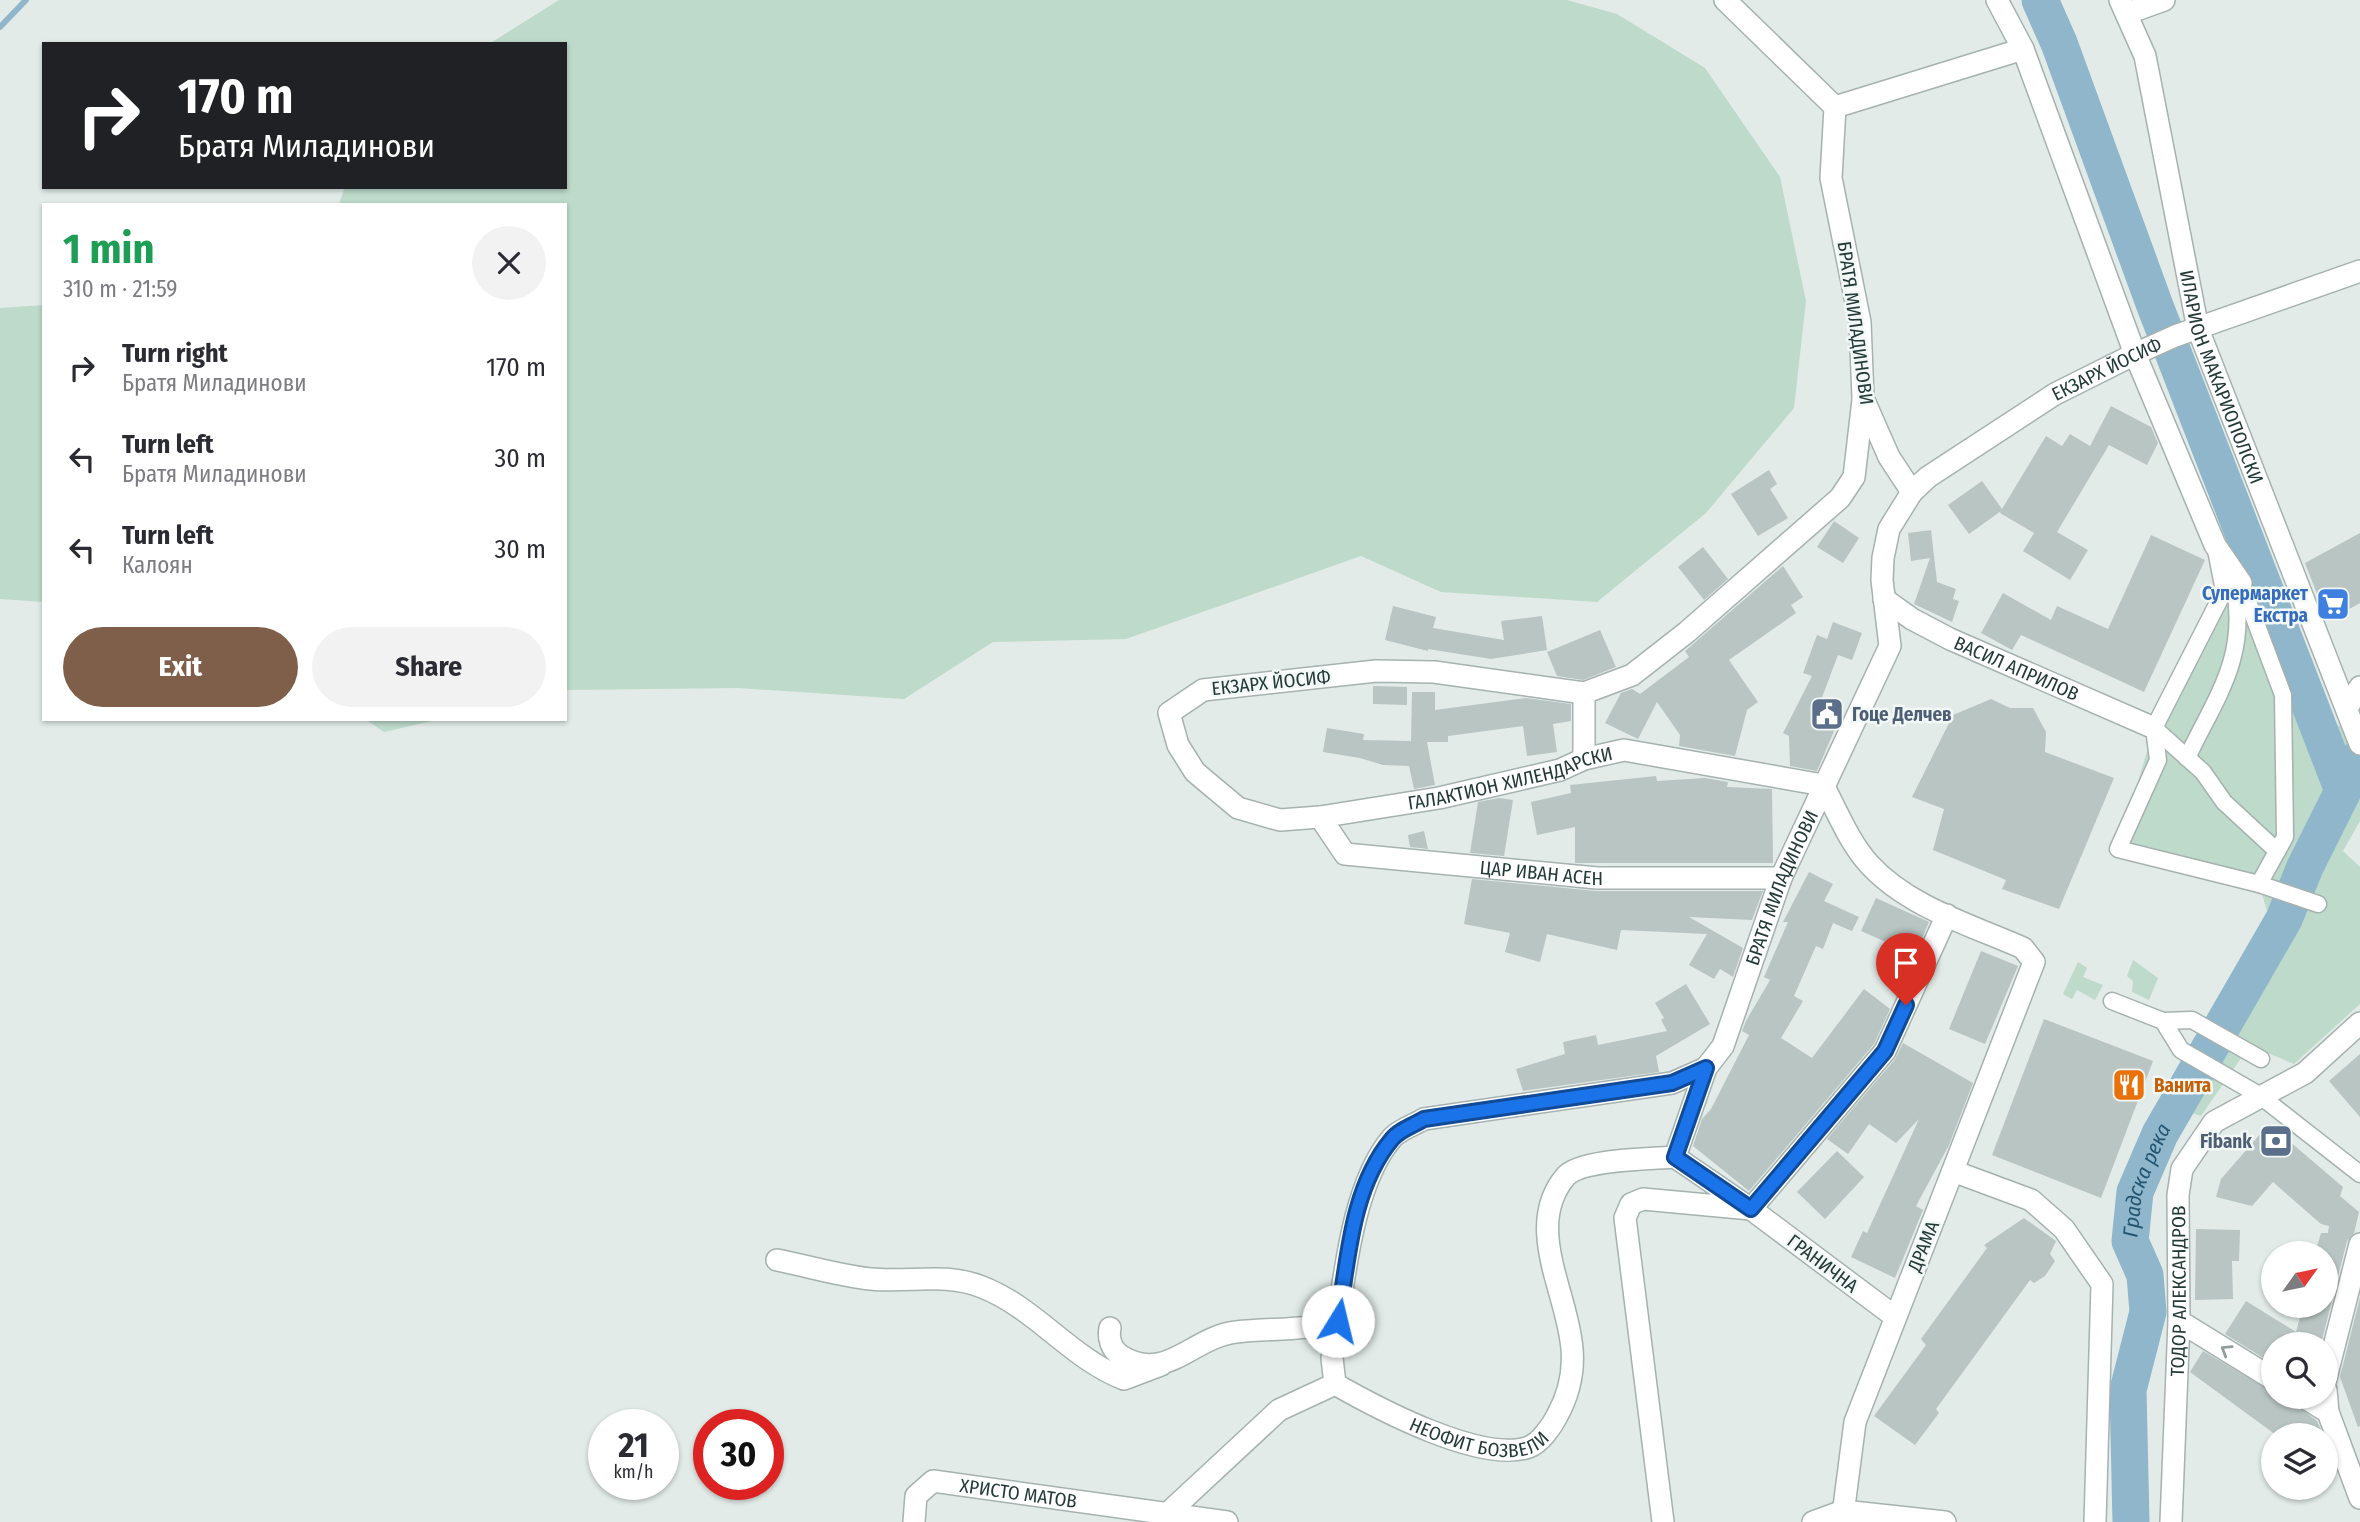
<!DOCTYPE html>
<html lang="en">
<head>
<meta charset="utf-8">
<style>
	:root { --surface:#fff; --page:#f2f2f3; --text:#2b2b33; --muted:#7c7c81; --accent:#7f5f4a }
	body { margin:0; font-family:"Fira Sans Condensed",sans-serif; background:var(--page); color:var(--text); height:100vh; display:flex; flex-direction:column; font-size:26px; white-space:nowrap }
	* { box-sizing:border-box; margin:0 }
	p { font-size:23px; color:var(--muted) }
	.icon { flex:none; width:38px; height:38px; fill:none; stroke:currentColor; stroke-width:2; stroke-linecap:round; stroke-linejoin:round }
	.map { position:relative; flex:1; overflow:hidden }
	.drawer { position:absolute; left:42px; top:203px; width:525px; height:518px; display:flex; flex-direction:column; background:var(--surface); border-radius:0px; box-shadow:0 2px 5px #0004 }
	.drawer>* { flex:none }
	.banner { position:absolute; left:42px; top:42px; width:525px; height:147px; border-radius:0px; box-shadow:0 2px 5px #0004; background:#202124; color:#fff; overflow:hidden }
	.needle { width:46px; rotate:57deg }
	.controls { position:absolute; left:2261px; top:1241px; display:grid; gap:14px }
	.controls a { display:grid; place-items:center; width:77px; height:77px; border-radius:50%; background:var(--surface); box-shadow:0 2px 5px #0004; font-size:35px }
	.speed { position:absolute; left:588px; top:1409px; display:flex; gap:14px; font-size:35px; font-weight:700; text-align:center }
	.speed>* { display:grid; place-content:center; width:91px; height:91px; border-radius:50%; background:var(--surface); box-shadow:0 2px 5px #0004; line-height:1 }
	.speed small { font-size:18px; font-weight:400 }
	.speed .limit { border:10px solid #d22; background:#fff; color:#111 }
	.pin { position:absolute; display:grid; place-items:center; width:60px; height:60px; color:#fff; margin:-72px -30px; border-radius:50% 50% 50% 0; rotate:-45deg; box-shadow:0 0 7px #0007 }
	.pin .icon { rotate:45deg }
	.me { position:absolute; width:77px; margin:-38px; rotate:9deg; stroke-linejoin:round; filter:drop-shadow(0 0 5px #0008) }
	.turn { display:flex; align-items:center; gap:24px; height:147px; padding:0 21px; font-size:32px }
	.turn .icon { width:91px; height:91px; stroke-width:2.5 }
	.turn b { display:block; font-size:49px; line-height:60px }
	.round { display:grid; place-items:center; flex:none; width:74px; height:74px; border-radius:37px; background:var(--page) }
	.head { display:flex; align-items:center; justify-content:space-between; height:119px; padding:0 21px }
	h1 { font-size:42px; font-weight:700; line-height:52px; color:#1e9e55 }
	.cta { display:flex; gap:14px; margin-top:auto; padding:14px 21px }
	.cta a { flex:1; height:80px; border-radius:42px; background:var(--accent); color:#fff; font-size:28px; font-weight:700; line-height:80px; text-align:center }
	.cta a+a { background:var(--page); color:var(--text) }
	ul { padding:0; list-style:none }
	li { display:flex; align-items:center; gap:21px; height:91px; padding:0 21px }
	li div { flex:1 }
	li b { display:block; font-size:26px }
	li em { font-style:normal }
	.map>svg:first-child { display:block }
</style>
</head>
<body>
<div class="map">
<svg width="2360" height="1522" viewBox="0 0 2360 1522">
	<rect width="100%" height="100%" fill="#e2ebe8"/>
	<!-- green -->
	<g fill="#bddaca">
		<polygon points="559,0 1567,0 1617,14 1705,68 1780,177 1806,301 1794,408 1706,513 1597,602 1441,592 1361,556 1126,639 993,642 904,699 738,688 565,690 565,205 339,204 345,187 565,187 565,44 489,44"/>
		<polygon points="44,305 44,602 0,599 0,308"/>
		<polygon points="2271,569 2335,727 2360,718 2360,821 2343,851 2360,867 2360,1004 2294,1064 2263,1051 2246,1051 2201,1116 2164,1103 2173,1083 2218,1015 2268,914 2259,884 2118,849 2154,728 2224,591"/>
		<polygon points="365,719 441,719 384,732"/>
		<polygon points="2133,960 2158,978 2149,1000 2132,992 2133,981 2127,976"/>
		<polygon points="2078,962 2087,968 2083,977 2103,985 2095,1000 2077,990 2072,999 2063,994"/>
	</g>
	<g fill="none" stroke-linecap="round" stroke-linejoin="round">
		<!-- stream -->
		<polyline stroke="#8fb6cb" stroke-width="6" points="0,27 26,0"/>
		<!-- river -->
		<g stroke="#8fb6cb" stroke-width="37">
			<polyline points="2040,0 2059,43 2155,306 2342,788"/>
			<path id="s1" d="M 2131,1522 L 2128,1390 L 2148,1312 L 2145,1275 L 2130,1241 L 2135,1192 L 2160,1134 L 2284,919 L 2305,867 L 2360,757"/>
		</g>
	</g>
	<!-- building -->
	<g fill="#b8c5c2">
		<polygon points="2111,406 2151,427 2158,443 2147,465 2109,445 2057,532 2088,550 2070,580 2023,551 2034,533 2000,513 2001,511 1969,534 1948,505 1982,481 2002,509 2046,436 2062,446 2070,434 2090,446"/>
		<polygon points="1769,470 1777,484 1770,489 1788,518 1758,536 1731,494"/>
		<polygon points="1834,521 1859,538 1843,563 1817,547"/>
		<polygon points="1931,530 1937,582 1956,589 1953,599 1959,601 1952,622 1914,604 1930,558 1911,561 1908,533"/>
		<polygon points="2360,533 2360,603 2346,611 2324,612 2305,563"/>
		<polygon points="2151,535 2205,560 2144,692 2021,635 2012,650 1981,633 2003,593 2051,620 2057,606 2108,629"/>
		<polygon points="1703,547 1728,579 1704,600 1678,567"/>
		<polygon points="1783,566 1803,597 1791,605 1796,613 1729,660 1758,702 1747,710 1735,756 1679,746 1680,735 1657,702 1638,739 1605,723 1621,693 1632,689 1640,694 1689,657 1685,651"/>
		<polygon points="1393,606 1436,617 1433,628 1504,640 1501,621 1542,616 1547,650 1491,659 1428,649 1428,651 1385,640"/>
		<polygon points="1833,622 1862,633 1852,660 1838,655 1821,700 1843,710 1817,771 1790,766 1789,736 1783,733 1812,676 1803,673 1817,635 1827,639"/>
		<polygon points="1600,630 1616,667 1583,680 1557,676 1547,652"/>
		<polygon points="1373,686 1407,687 1407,705 1373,704"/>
		<polygon points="1412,692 1435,692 1435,710 1526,698 1571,704 1571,721 1553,724 1557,752 1527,756 1523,726 1448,736 1448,742 1427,742 1435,785 1414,789 1409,766 1383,765 1360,758 1323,752 1327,728 1364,734 1363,740 1411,741"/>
		<polygon points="1991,699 2010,708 2033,708 2046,732 2045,752 2114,778 2059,909 2002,889 2006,880 1933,850 1944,809 1912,797 1953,715"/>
		<polygon points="1656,776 1657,781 1705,778 1728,782 1727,787 1772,789 1773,863 1575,863 1575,827 1537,835 1531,802 1571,793 1570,785"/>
		<polygon points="1499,798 1513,800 1504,856 1470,853 1478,802"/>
		<polygon points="1424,831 1428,849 1410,847 1408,835"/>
		<polygon points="1809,872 1833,884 1824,901 1859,917 1852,931 1833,923 1823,949 1816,946 1794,996 1803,1001 1781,1038 1812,1058 1864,989 1890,1009 1874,1044 1749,1191 1693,1146 1702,1119 1711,1109 1749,1035 1742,1031 1746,1021 1770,980 1764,977 1788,922 1783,922"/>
		<polygon points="1472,879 1596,891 1763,891 1752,920 1689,917 1743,948 1733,977 1720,969 1714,979 1689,965 1707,934 1621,930 1617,950 1547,934 1540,962 1505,952 1510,933 1464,924"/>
		<polygon points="1876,898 1929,922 1915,955 1861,931"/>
		<polygon points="1981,951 2018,966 1985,1044 1949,1029"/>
		<polygon points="1686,984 1710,1024 1656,1056 1659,1072 1523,1091 1516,1069 1565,1054 1563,1042 1596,1035 1598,1045 1667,1031 1661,1020 1664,1018 1655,1003"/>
		<polygon points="2044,1019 2153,1061 2101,1198 1992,1155"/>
		<polygon points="1903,1043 1973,1083 1949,1145 1916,1206 1923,1210 1895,1278 1851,1257 1863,1231 1867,1233 1919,1119 1896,1143 1869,1124 1848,1154 1827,1139 1895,1059"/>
		<polygon points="2360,1054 2360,1117 2329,1081"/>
		<polygon points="2269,1124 2343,1187 2340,1196 2359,1212 2354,1233 2347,1241 2321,1344 2273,1344 2273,1364 2225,1334 2246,1301 2296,1332 2303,1306 2326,1306 2326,1253 2315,1253 2321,1233 2328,1233 2329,1226 2321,1224 2273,1182 2252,1206 2216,1197 2221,1179"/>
		<polygon points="1837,1151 1864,1177 1825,1219 1797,1192"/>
		<polygon points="2024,1218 2056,1241 2050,1254 2055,1261 2045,1276 2034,1283 2030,1280 1936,1409 1939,1413 1915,1445 1874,1416 1926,1345 1921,1339 1987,1248 1984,1245"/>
		<polygon points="2196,1229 2240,1230 2239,1261 2232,1261 2233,1299 2195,1300"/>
		<polygon points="2360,1297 2360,1426 2358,1427 2340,1377"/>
		<polygon points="2203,1351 2273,1392 2273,1396 2285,1396 2317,1421 2323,1435 2276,1435 2190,1372"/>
	</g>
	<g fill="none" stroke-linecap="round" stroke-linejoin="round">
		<defs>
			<g id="pedestrian">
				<polyline points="2216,550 2224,591 2154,728 2158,760 2118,849 2259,884 2318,904"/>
				<polyline points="2241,583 2283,695 2285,837 2259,884"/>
				<polyline points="2154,728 2203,772 2224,802 2277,851"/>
				<path d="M 2187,758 C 2216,697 2247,659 2235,589"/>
				<polyline points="2112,1001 2163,1021 2192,1020 2261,1059"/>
				<polyline points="2163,1021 2181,1050 2259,1095 2360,1174"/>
			</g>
			<g id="minor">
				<polyline points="1725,0 1835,107"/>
				<polyline points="1997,0 2023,49 2135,354 2215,545 2241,583"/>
				<path id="s2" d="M 2120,0 L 2145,56 L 2198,329 L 2360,744"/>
				<polyline points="2128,13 2164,0"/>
				<polyline points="1835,107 2023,49"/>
				<path id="s3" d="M 1912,492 L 1928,477 L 2055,394 L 2135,354 L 2175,336 L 2360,271"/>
				<path id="s4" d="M 1884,599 L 1912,619 L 1950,639 L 2154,728"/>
				<path id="s5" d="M 1584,693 L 1434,672 L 1376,671 L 1203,690 L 1169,713 L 1178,745 L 1195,772 L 1238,808 L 1280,820 L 1320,817 L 1439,798 L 1560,770 L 1584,759 L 1624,750 L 1823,785"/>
				<polyline points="2347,708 2360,687"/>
				<polyline points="1584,759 1584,693 1632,675 1687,632 1840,498 1854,477 1863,400"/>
				<path d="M 1823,785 C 1837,811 1849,842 1869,864 C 1908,907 1971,925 2023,948 L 2034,962 L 1855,1422 L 1842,1522"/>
				<path id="s6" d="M 1320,817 L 1345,854 L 1597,878 L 1781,878"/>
				<polyline points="1953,1171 2031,1200 2064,1229 2102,1284 2095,1522"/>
				<path d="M 777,1260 C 808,1266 840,1276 871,1279 C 909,1283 945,1272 982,1287 C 1036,1308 1070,1358 1124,1379 L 1161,1365"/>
				<polyline points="1894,1316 1751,1209 1885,1051 1947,915"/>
				<polyline points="2179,1321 2273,1379"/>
				<path d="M 1110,1328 C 1108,1338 1111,1349 1121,1356 C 1166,1384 1192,1337 1236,1332 C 1271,1328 1305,1331 1338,1321"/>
				<polyline points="2326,1378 2360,1244"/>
				<path d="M 1335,1384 L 1332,1358 C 1343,1294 1349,1188 1392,1138 C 1399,1130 1414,1125 1424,1119 L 1672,1083 L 1706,1068"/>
				<polyline points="2326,1390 2328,1412 2360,1498"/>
				<polyline points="2302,1396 2328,1412"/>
				<path id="s7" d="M 1166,1515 L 1279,1410 L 1335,1384 C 1377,1408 1482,1464 1529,1447 C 1540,1443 1552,1426 1557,1416 C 1568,1396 1574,1372 1572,1349 C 1568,1293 1523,1226 1566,1176 C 1582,1159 1651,1159 1675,1157"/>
				<path id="s8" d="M 914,1522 L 916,1496 L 933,1481 L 1227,1522"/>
				<path id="s9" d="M 1663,1522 L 1625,1218 L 1631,1204 L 1643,1199 L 1751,1209 L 1675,1157 L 1706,1068 L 1723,1046 L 1781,878 L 1890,646 L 1882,580 L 1883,558 L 1889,529 L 1912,492 L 1889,457 L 1863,398 L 1860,322 L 1831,178 L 1835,107"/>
				<polyline points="1813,1522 1843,1511 1945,1522"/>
				<path id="s10" d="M 2171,1522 L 2179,1321 L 2178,1195 L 2182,1169 L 2214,1122 L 2305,1073 L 2360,1023"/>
			</g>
		</defs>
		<!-- pedestrian casing -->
		<use href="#pedestrian" stroke="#a5b2b0" stroke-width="19"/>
		<!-- minor casing -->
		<use href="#minor" stroke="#a5b2b0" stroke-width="24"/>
		<!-- pedestrian -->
		<use href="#pedestrian" stroke="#fff" stroke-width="16"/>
		<!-- minor -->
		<use href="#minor" stroke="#fff" stroke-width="21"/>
	</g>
	<!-- one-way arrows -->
	<defs><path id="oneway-chevron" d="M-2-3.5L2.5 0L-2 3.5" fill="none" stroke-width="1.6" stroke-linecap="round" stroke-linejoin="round" transform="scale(1.75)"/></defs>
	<use stroke="#929c9c" href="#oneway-chevron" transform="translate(2226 1350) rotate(-148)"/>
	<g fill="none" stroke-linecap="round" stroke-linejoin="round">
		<defs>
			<path id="route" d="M 1338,1321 C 1348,1260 1351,1188 1392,1139 C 1399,1130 1414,1125 1424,1119 L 1672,1083 L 1706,1068 L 1675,1157 L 1751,1209 L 1885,1051 L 1906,1005"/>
		</defs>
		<!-- route casing -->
		<use href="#route" stroke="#114b97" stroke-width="18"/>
		<!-- route -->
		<use href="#route" stroke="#1a73e8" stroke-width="12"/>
	</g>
	<!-- icons -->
	<defs>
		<symbol id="supermarket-square" viewBox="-11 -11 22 22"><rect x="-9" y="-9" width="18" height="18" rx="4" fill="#3f7fe0" stroke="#f2f8f6"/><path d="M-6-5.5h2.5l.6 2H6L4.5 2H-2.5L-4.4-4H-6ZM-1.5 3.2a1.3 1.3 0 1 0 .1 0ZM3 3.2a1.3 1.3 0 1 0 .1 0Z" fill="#fff"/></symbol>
		<symbol id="civic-square" viewBox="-11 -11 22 22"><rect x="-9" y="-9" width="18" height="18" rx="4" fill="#5c6f8a" stroke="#f2f8f6"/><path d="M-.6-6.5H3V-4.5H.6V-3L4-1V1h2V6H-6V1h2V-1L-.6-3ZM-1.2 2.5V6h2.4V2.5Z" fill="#fff"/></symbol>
		<symbol id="restaurant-square" viewBox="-11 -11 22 22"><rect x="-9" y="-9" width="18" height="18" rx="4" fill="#e8710a" stroke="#f2f8f6"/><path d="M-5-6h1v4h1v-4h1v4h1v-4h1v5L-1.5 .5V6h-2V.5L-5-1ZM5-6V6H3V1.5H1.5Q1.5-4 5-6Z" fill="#fff"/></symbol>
		<symbol id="bank-square" viewBox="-11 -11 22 22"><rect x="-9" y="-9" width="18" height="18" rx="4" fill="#5c6f8a" stroke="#f2f8f6"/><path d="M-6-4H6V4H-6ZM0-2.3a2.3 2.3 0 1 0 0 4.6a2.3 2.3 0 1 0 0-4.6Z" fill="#fff"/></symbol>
	</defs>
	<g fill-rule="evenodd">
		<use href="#supermarket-square" x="2314" y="585" width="38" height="38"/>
		<use href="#civic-square" x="1808" y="695" width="38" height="38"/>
		<use href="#restaurant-square" x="2110" y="1066" width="38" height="38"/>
		<use href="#bank-square" x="2257" y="1122" width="38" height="38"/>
	</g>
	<g text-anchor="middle" stroke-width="5" stroke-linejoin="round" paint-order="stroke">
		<!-- street labels -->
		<g font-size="19" fill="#243a38" stroke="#f2f8f6">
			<text transform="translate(1856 323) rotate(82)" y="7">БРАТЯ МИЛАДИНОВИ</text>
			<text dy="7" stroke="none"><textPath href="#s3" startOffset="231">ЕКЗАРХ ЙОСИФ</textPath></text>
			<text dy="7" stroke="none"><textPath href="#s2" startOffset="392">ИЛАРИОН МАКАРИОПОЛСКИ</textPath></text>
			<text dy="7" stroke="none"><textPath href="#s4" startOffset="150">ВАСИЛ АПРИЛОВ</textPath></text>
			<text transform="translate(1271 682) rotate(-6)" y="7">ЕКЗАРХ ЙОСИФ</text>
			<text dy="7" stroke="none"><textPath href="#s5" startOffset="824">ГАЛАКТИОН ХИЛЕНДАРСКИ</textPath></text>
			<text dy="7" stroke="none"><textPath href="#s6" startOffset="242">ЦАР ИВАН АСЕН</textPath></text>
			<text dy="7" stroke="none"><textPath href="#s9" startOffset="826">БРАТЯ МИЛАДИНОВИ</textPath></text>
			<text transform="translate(1923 1246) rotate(-68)" y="7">ДРАМА</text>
			<text transform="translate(1823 1263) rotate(37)" y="7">ГРАНИЧНА</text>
			<text dy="7" stroke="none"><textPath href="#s10" startOffset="231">ТОДОР АЛЕКСАНДРОВ</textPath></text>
			<text dy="7" stroke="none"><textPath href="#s7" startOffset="373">НЕОФИТ БОЗВЕЛИ</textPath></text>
			<text dy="7" stroke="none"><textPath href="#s8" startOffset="135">ХРИСТО МАТОВ</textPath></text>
		</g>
		<!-- shop labels -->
		<g font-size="19" font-weight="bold" fill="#366cbe" stroke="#f2f8f6" text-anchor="end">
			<text x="2308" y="600">Супермаркет<tspan x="2308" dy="22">Екстра</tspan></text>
		</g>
		<!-- service labels -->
		<g font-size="19" font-weight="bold" fill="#4e5e75" stroke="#f2f8f6" text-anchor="start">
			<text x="1852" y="721">Гоце Делчев</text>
			<text x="2252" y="1148" text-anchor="end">Fibank</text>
		</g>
		<!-- food labels -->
		<g font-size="19" font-weight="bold" fill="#c56008" stroke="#f2f8f6" text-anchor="start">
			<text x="2154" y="1092">Ванита</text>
		</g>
		<!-- water labels -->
		<g font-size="21" font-style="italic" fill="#245470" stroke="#f2f8f6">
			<text dy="7" stroke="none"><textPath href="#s1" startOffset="350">Градска река</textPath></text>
		</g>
	</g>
</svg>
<div class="controls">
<a><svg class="needle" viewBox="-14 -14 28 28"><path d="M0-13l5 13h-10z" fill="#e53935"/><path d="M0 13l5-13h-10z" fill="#7c7c81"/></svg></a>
<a><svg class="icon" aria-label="search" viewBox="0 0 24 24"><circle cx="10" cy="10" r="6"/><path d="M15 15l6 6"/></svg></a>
<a><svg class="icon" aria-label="layers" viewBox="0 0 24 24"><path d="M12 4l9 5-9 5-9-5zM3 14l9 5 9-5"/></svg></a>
</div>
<div class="speed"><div>21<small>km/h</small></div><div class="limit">30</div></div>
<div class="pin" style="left:1906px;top:1005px;background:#d93025"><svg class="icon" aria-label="arrive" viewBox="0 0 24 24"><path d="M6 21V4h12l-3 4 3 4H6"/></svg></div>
<svg class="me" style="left:1338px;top:1321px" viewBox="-20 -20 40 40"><circle r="19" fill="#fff"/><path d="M0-13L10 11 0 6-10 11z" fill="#1a73e8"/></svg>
<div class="banner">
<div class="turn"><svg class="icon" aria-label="right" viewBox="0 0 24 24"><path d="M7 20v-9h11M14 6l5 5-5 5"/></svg><div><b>170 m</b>Братя Миладинови</div></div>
</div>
<section class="drawer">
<div class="head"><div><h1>1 min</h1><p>310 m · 21:59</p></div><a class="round"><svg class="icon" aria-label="close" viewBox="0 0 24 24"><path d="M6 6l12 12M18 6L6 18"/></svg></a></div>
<ul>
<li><svg class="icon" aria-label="right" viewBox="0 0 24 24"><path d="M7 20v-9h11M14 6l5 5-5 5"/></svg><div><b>Turn right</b><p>Братя Миладинови</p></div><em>170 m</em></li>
<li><svg class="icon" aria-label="left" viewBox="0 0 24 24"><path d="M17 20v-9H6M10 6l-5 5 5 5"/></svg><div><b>Turn left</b><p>Братя Миладинови</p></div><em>30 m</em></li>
<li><svg class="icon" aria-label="left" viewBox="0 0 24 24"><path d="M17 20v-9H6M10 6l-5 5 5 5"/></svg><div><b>Turn left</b><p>Калоян</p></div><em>30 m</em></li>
</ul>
<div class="cta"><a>Exit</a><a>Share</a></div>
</section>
</div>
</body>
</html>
